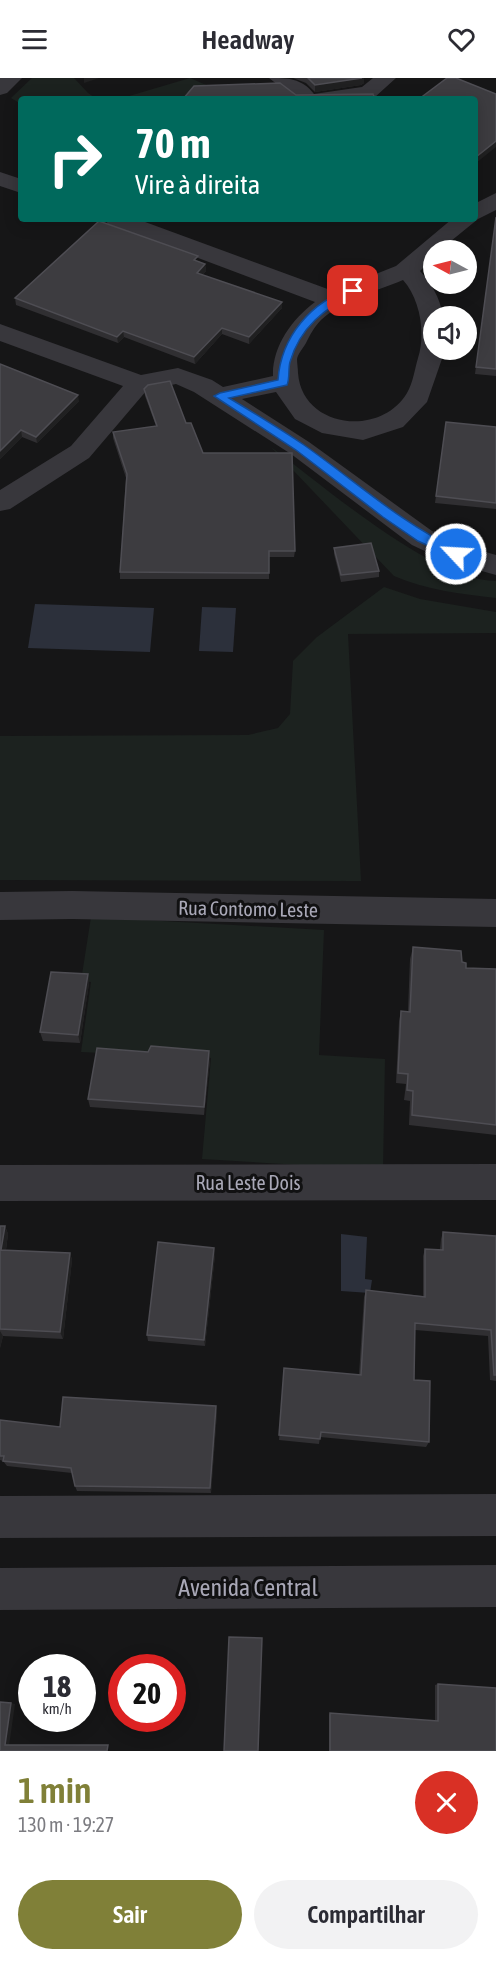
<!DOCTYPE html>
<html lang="pt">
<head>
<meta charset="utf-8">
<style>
	:root { --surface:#fff; --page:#f2f2f3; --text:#2b2b33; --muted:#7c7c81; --accent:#808038 }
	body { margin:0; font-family:"Asap Condensed",sans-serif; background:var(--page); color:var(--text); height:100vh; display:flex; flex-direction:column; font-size:22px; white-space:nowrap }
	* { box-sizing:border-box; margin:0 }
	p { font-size:20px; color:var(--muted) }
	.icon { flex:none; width:33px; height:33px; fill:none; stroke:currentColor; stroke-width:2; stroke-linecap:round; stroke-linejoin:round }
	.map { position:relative; height:1673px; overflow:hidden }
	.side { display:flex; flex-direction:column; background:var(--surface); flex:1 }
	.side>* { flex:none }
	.hud { position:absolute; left:18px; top:18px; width:460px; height:126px; border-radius:6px; box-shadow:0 3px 15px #0003; background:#00695c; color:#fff; overflow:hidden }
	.needle { width:39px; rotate:277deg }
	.fabs { position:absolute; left:423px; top:162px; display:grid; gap:12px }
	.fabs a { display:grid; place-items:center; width:54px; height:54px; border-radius:50%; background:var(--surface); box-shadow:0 3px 15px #0003; font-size:30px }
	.speed { position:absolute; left:18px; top:1576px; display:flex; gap:12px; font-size:30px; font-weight:700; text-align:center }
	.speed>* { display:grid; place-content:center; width:78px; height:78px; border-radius:50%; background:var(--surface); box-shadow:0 3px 15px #0003; line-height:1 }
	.speed small { font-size:15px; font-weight:400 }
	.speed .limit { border:9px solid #d22; background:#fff; color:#111 }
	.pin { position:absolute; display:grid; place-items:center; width:51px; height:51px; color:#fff; margin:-26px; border-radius:12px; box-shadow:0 3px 9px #0006 }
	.me { position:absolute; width:66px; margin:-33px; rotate:295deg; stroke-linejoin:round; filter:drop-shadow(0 0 4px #0008) }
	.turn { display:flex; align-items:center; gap:21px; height:126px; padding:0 18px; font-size:27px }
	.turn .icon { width:78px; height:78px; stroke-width:2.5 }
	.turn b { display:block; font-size:42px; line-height:51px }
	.round { display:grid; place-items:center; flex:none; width:63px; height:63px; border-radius:32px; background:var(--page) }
	.headline { display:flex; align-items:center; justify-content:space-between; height:102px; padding:0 18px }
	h1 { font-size:36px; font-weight:600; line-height:45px; color:var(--accent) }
	.button { display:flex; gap:12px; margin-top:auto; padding:12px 18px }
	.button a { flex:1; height:69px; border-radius:36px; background:var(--accent); color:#fff; font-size:24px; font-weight:600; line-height:69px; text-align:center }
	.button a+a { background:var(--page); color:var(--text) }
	header { display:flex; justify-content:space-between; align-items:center; height:78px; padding:0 18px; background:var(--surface); font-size:27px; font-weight:600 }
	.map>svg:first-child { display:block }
</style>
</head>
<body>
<header><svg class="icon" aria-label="menu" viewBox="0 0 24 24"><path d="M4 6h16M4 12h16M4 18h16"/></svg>Headway<svg class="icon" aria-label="heart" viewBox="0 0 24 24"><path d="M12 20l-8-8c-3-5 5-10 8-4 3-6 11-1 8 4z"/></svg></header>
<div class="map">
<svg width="496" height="1673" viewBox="0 0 496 1673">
	<rect width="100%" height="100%" fill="#161617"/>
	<!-- green -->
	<g fill="#1c221f">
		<polygon points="32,0 74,0 88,15 97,21 21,21 21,26 11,20"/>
		<polygon points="190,0 227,16 217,21 119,21"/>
		<path d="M 271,369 C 324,408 431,502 496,503 L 496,520 C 461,516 426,512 394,498 Z"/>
		<polygon points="384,509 420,521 496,534 496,555 348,556 361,803 0,802 0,658 248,657 278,650 290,636 293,583 317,559"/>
		<polygon points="91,839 324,852 319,977 385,981 383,1092 202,1081 211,980 81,974 91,904 81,903"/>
	</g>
	<!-- water -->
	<g fill="#2c303b">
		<polygon points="35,526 154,530 150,574 28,570"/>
		<polygon points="202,529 236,530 233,574 199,573"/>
		<polygon points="341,1156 367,1159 365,1201 372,1202 370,1215 341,1213"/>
	</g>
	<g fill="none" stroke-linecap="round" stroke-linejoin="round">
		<!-- minor -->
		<g fill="#38373c" fill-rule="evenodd">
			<polygon points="0,0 22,0 7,15 0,17"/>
			<path d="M 269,0 C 287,0 302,0 314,16 L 362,9 L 373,0 L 396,0 L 375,19 L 369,21 L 296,21 Z"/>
			<polygon points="0,94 21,101 21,115 0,108"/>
			<path d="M 496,115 L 496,132 L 478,141 L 440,172 L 434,172 L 434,179 L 420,193 C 432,206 440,220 443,238 L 434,238 L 434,272 L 445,272 L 444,275 L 427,324 L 403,349 L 363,362 L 322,355 L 295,341 L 276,314 L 242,321 L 309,364 L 432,453 L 465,468 L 496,477 L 496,497 L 446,483 L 412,467 L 291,376 L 194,314 L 176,306 L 147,312 L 89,380 L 10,431 L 0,433 L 0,412 L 71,368 L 123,308 L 0,263 L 0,246 L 141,297 L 178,290 L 212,302 L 223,309 L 273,298 C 272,269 292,241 315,224 L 108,146 L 105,141 L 137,141 L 333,213 L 396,188 L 452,141 L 476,141 L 476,125 ZM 403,202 C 420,221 426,255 418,280 C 415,290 413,305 407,315 C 380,360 302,350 298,295 C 298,291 297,285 297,281 C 298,276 303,270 306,265 C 310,257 314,249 321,242 C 344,221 375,214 403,202 Z"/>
			<polygon points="72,813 496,821 496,849 72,841 0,842 0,814"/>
			<polygon points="496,1086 496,1122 0,1123 0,1087"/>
			<polygon points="496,1416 496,1458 0,1460 0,1418"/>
			<polygon points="496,1487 496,1529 0,1532 0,1490"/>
		</g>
	</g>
	<!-- wall -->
	<g fill="#302f32">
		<polygon points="293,0 364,0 364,5 361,7 315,14 306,5"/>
		<polygon points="496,139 496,298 475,296"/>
		<polygon points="198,183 205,186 206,193 202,197 282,224 282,230 249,266 222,256 195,286 124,259 118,265 16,227 15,220"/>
		<polygon points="0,286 79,323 37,365 22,359 0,381"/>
		<polygon points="144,311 186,345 203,375 295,473 294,479 269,479 269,501 120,501 120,494 126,400 113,360 113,354 156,348 145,318"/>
		<polygon points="446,344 496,349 496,431 435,425"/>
		<polygon points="334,470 379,493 379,499 341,504 334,476"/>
		<polygon points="413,869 462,884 466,890 496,891 496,1057 409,1047 410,1023 404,1022 406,1006 396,1005 399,943 401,933 408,933 410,881"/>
		<polygon points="88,896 89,905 80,965 43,963 40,954"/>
		<polygon points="209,973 210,982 204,1037 90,1029 88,1021 148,974"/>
		<polygon points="0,1148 5,1148 8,1156 6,1172 70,1175 72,1182 63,1261 3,1258 0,1270"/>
		<polygon points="443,1154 495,1158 496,1156 496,1303 490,1302 488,1258 415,1252 414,1302 429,1364 426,1369 320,1359 319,1366 279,1362 284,1290 359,1297 364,1219 366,1212 423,1218 423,1178 425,1171 440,1172 441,1161"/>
		<polygon points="215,1177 205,1268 148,1263 147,1257"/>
		<polygon points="217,1334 211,1415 77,1413 75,1408 72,1395 7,1388 3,1383 0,1382 0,1342 60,1349"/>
		<polygon points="438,1606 496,1673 329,1673 329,1637 330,1635 435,1643 435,1607"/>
	</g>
	<!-- shaded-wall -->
	<g fill="#202021">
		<polygon points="84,0 99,0 84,5"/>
		<polygon points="364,0 364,5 361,7 315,14 315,7"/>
		<polygon points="496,63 496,69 476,85 476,79"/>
		<polygon points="205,186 206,193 197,202 197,195"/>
		<polygon points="282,224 282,230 249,266 249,259"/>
		<polygon points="222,250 222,256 195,286 194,279"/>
		<polygon points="123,253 124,259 118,265 117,259"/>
		<polygon points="78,317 79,323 37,365 36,359"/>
		<polygon points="21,352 22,359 0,381 0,373"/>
		<polygon points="88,896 89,905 80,965 78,957"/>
		<polygon points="209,973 210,982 204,1037 204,1029"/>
		<polygon points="5,1148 8,1156 5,1179 1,1172"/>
		<polygon points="214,1170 215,1177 205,1268 204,1262"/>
		<polygon points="70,1175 72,1182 63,1261 60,1254"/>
		<polygon points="0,1253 3,1258 0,1270"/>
		<polygon points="216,1328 217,1334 211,1415 210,1410"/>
		<polygon points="11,1625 15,1626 9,1668 5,1667"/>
	</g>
	<!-- building -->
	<g fill="#3d3c40" stroke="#4e4d53" stroke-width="1.5">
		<polygon points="308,0 362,0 315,7"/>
		<polygon points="447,0 456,0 496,16 496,63 476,79 476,21 419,21"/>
		<polygon points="280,5 296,17 373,16 375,21 183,21 194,8"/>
		<polygon points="496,139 496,291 476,289"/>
		<polygon points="99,143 198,178 194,182 205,186 197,195 282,224 249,259 222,250 194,279 123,253 117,259 15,220"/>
		<polygon points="0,286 78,317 36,359 21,352 0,373"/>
		<polygon points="170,303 186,345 191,345 203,375 292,375 295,473 269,473 269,495 120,494 127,396 113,354 157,348 144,311 148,307"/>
		<polygon points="446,344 496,349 496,425 436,418"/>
		<polygon points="371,465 379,493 341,497 334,470"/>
		<polygon points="413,869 461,873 462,884 466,885 466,890 496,891 496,1047 412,1037 413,1013 407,1012 408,996 398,995 401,933 410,934"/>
		<polygon points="51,894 88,896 78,957 40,954"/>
		<polygon points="151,968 209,973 204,1029 88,1021 97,970 148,974"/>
		<polygon points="0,1148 5,1148 1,1172 70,1175 60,1254 0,1251"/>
		<polygon points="443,1154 496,1158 496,1297 494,1297 491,1252 415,1245 414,1302 430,1303 429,1364 321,1354 320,1361 279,1357 284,1290 361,1297 366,1212 425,1219 425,1171 443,1172"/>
		<polygon points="158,1164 214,1170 204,1262 147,1257"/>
		<polygon points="63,1319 216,1328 210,1410 75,1408 71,1390 3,1383 4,1378 0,1378 0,1342 60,1349"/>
		<polygon points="229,1559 262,1560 258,1673 224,1673"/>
		<polygon points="438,1606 496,1610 496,1673 330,1673 330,1635 438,1643"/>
		<polygon points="0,1624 11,1625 5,1667 108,1667 107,1673 0,1673"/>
	</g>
	<!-- route -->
	<path fill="#1a73e8" stroke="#114b97" stroke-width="1.5" d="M 353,210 L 356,211 L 356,215 C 325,230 300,249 290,284 C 288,291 290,300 287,307 L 229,320 C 254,335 279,350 304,367 C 358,405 399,444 460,473 L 460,479 L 452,479 L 418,463 L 383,439 L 296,372 L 214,318 L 220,315 L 278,302 C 281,259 311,223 353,210 Z"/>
	<g text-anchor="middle" stroke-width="6" stroke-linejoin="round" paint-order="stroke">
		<!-- street labels -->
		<g font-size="20" fill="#a9a8b7" stroke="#111112">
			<text transform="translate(248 831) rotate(1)" y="7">Rua Contomo Leste</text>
			<text x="248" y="1112">Rua Leste Dois</text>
		</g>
		<!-- near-street labels -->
		<g font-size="24" fill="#a9a8b7" stroke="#111112">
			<text x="248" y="1518">Avenida Central</text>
		</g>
	</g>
</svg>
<div class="fabs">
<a><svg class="needle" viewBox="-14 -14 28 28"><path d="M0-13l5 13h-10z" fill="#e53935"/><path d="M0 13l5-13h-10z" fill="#7c7c81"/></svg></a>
<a><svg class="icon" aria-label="sound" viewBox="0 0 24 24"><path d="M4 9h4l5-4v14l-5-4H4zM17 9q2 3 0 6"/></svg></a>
</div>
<div class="speed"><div>18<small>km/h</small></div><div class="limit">20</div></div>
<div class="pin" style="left:353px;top:213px;background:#d93025"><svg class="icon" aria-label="arrive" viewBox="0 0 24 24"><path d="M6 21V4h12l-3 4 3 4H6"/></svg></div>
<svg class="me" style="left:456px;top:476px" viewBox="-20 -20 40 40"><circle r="17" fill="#1a73e8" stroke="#fff" stroke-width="3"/><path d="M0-11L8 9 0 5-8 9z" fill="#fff"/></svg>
<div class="hud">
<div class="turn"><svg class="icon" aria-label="right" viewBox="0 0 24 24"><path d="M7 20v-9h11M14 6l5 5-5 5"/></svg><div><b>70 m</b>Vire à direita</div></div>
</div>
</div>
<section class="side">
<div class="headline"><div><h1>1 min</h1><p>130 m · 19:27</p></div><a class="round" style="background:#d93025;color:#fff"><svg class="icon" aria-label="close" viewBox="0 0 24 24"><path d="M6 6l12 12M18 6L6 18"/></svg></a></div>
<div class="button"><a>Sair</a><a>Compartilhar</a></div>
</section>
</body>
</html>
